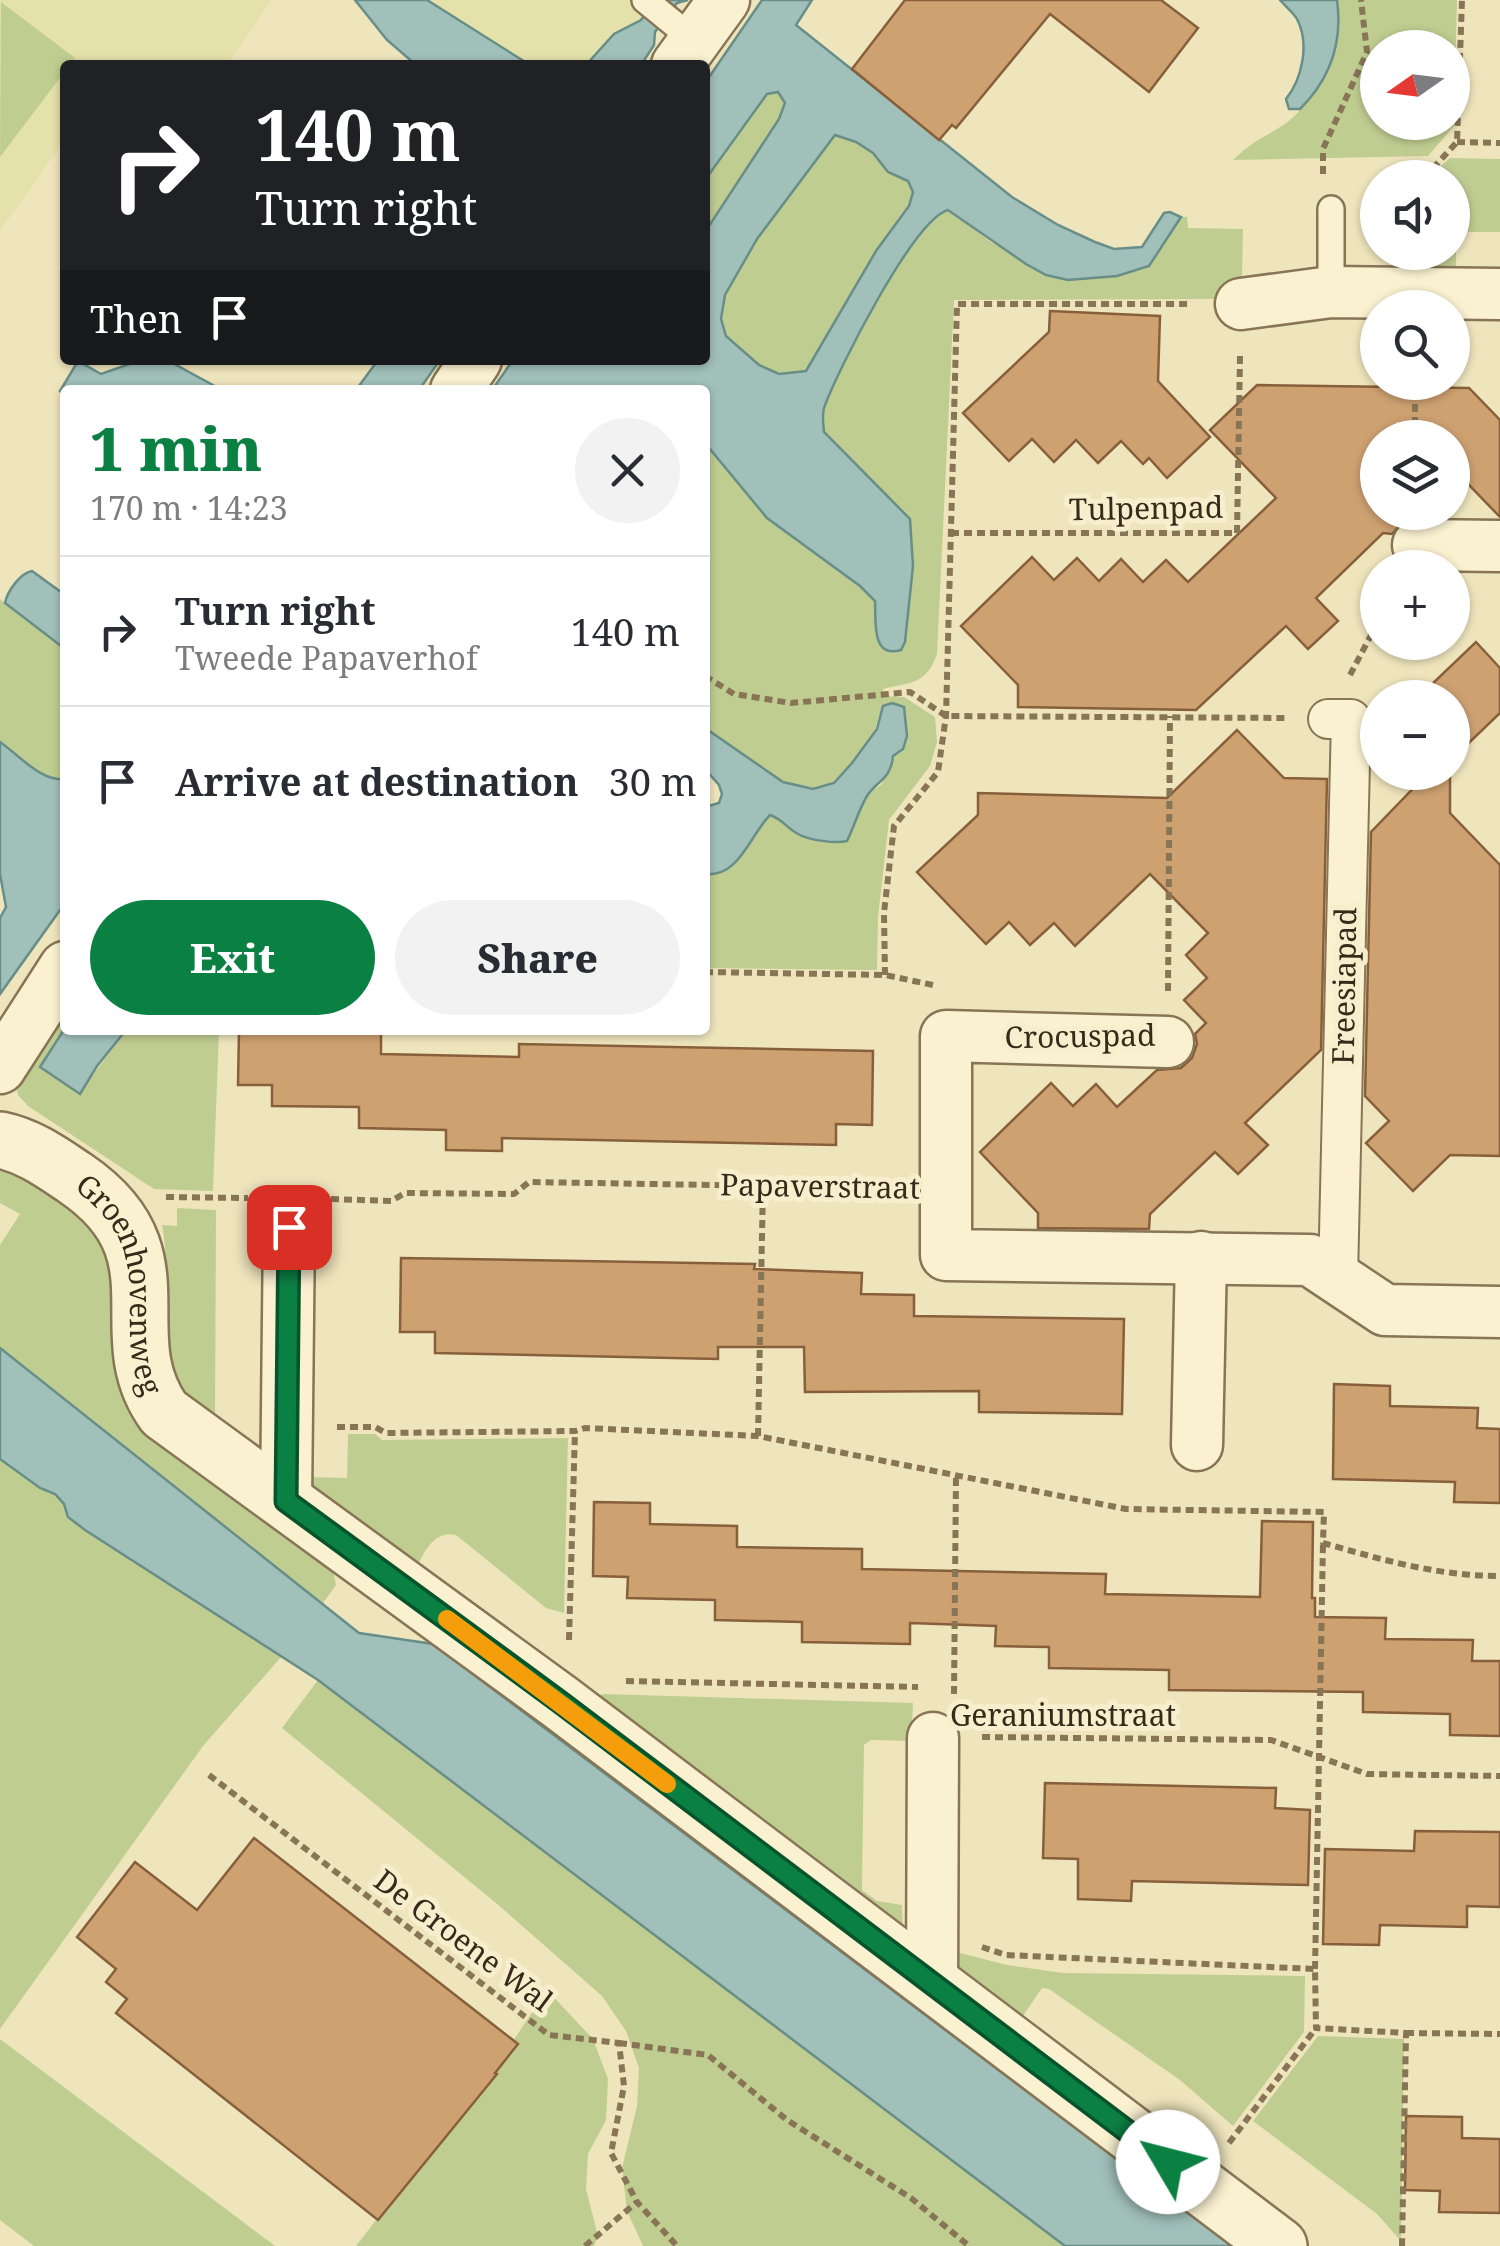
<!DOCTYPE html>
<html lang="en">
<head>
<meta charset="utf-8">
<style>
	:root { --surface:#fff; --page:#f2f2f3; --text:#2b2b33; --muted:#7c7c81; --line:#e1e1e2; --accent:#0b8043 }
	body { margin:0; font-family:"Noto Serif",serif; background:var(--page); color:var(--text); height:100vh; display:flex; flex-direction:column; font-size:38px; white-space:nowrap }
	* { box-sizing:border-box; margin:0 }
	p { font-size:32px; color:var(--muted) }
	.icon { flex:none; width:55px; height:55px; fill:none; stroke:currentColor; stroke-width:2; stroke-linecap:round; stroke-linejoin:round }
	.map { position:relative; flex:1; overflow:hidden }
	.panel { position:absolute; left:60px; top:385px; width:650px; height:650px; display:flex; flex-direction:column; background:var(--surface); border-radius:10px; box-shadow:0 2px 8px #0004 }
	.panel>* { flex:none }
	.top-card { position:absolute; left:60px; top:60px; width:650px; height:305px; border-radius:10px; box-shadow:0 2px 8px #0004; background:#202124; color:#fff; overflow:hidden }
	.needle { width:65px; rotate:256deg }
	.buttons { position:absolute; left:1360px; top:30px; display:grid; gap:20px }
	.buttons a { display:grid; place-items:center; width:110px; height:110px; border-radius:50%; background:var(--surface); box-shadow:0 2px 8px #0004; font-size:50px }
	.pin { position:absolute; display:grid; place-items:center; width:85px; height:85px; color:#fff; margin:-42px; border-radius:20px; box-shadow:0 5px 15px #0006 }
	.me { position:absolute; width:110px; margin:-55px; rotate:307deg; stroke-linejoin:round; filter:drop-shadow(0 0 8px #0008) }
	.turn { display:flex; align-items:center; gap:35px; height:210px; padding:0 30px; font-size:45px }
	.turn .icon { width:130px; height:130px; stroke-width:2.5 }
	.turn b { display:block; font-size:70px; line-height:85px }
	.then { display:flex; align-items:center; height:95px; padding:0 30px; background:#0003; gap:20px; font-size:38px }
	.round { display:grid; place-items:center; flex:none; width:105px; height:105px; border-radius:52px; background:var(--page) }
	.summary { display:flex; align-items:center; justify-content:space-between; height:170px; padding:0 30px }
	h1 { font-size:60px; font-weight:800; line-height:75px; color:var(--accent) }
	.button { display:flex; gap:20px; margin-top:auto; padding:20px 30px }
	.button a { flex:1; height:115px; border-radius:60px; background:var(--accent); color:#fff; font-size:40px; font-weight:800; line-height:115px; text-align:center }
	.button a+a { background:var(--page); color:var(--text) }
	ul { padding:0; list-style:none }
	li { display:flex; align-items:center; gap:30px; height:150px; padding:0 30px; border-top:2px solid var(--line) }
	li div { flex:1 }
	li b { display:block; font-size:38px }
	li em { font-style:normal }
	.map>svg:first-child { display:block }
</style>
</head>
<body>
<div class="map">
<svg width="1500" height="2246" viewBox="0 0 1500 2246">
	<rect width="100%" height="100%" fill="#efe5bd"/>
	<!-- farmland -->
	<g fill="#e5e1aa">
		<polygon points="0,0 271,0 228,65 65,65 65,140 0,231"/>
		<polygon points="427,0 655,0 641,20 614,34 586,65 530,65"/>
	</g>
	<!-- green -->
	<g fill="#c0cd91" fill-rule="evenodd">
		<path d="M 1337,0 L 1457,0 L 1454,126 L 1428,156 L 1233,160 C 1255,138 1269,136 1290,120 C 1316,100 1341,31 1337,0 ZM 1378,48 L 1452,48 L 1452,122 L 1378,122 Z"/>
		<polygon points="1,2 75,58 69,65 65,65 65,71 0,157"/>
		<polygon points="778,92 785,103 779,119 705,232 705,180 767,94"/>
		<polygon points="835,135 856,142 873,153 888,172 908,181 913,192 909,206 876,251 806,371 779,374 759,365 727,336 720,319 724,295 757,239"/>
		<polygon points="1450,158 1500,159 1500,232 1456,232 1456,271 1424,270 1424,253 1452,252 1452,178 1434,177 1434,172"/>
		<path d="M 948,210 L 992,243 L 1148,266 L 1181,217 L 1187,217 L 1188,228 L 1243,229 L 1242,279 L 1216,299 L 954,300 L 937,654 C 926,685 911,682 883,689 L 885,696 L 904,697 L 935,717 L 937,742 L 930,766 L 889,820 L 878,917 L 877,970 L 705,968 L 705,874 C 739,878 750,835 770,815 C 782,819 787,828 798,834 C 808,840 835,844 847,841 L 869,792 L 881,785 L 886,775 L 879,716 C 876,734 863,749 852,763 C 846,771 838,781 829,785 C 794,803 734,748 705,728 L 705,443 L 767,518 L 860,586 L 875,601 L 877,641 L 900,650 L 905,642 L 913,566 L 910,519 L 824,432 C 823,424 822,416 824,408 C 837,370 913,219 948,210 Z"/>
		<path d="M 0,599 L 65,649 L 65,779 C 41,782 19,755 0,742 Z"/>
		<polygon points="65,995 65,1028 41,1066 79,1094 126,1030 219,1030 213,1191 154,1189 28,1106 18,1095 14,1079"/>
		<polygon points="0,1166 25,1171 107,1240 122,1391 136,1418 333,1570 336,1585 323,1603 0,1348 0,1245 20,1214 0,1203"/>
		<path d="M 177,1208 L 216,1210 L 215,1424 C 208,1417 199,1410 192,1402 C 154,1358 173,1278 162,1225 L 177,1226 Z"/>
		<path d="M 348,1434 L 375,1434 L 382,1440 L 568,1438 L 564,1613 L 546,1608 L 456,1535 C 432,1530 423,1555 414,1573 L 310,1489 L 310,1477 L 347,1478 Z"/>
		<polygon points="0,1459 40,1488 55,1494 64,1504 68,1517 85,1530 282,1656 203,1746 0,2029"/>
		<polygon points="318,1680 1065,2246 643,2246 627,2211 622,2168 637,2106 639,2068 626,2031 602,1996 496,1903 282,1728"/>
		<polygon points="604,1694 913,1703 911,1741 871,1740 864,1745 862,1890 877,1901 902,1905 903,1934 592,1707 600,1695"/>
		<polygon points="952,1951 1007,1965 1063,1973 1305,1976 1304,2032 1233,2126 1180,2080 1049,1989 1042,1988 1016,2026 955,1980"/>
		<polygon points="547,1990 593,2039 608,2079 606,2120 588,2154 586,2189 598,2236 594,2246 356,2246 503,2056"/>
		<polygon points="1318,2036 1404,2039 1401,2241 1377,2214 1253,2121"/>
		<polygon points="0,2039 275,2246 34,2246 0,2220"/>
	</g>
	<!-- water -->
	<g fill="#a1c0ba" stroke="#688e88" stroke-width="2.5" fill-rule="evenodd">
		<polygon points="355,0 427,0 530,65 416,65 387,40"/>
		<polygon points="655,0 688,0 677,3 655,32 654,45 641,65 586,65 614,34 641,20"/>
		<path d="M 762,0 L 812,0 L 796,25 L 1012,197 L 1058,225 L 1095,242 L 1114,249 L 1142,247 L 1164,213 L 1170,212 L 1181,217 L 1149,266 L 1117,276 L 1068,280 L 1046,275 L 1026,264 L 948,210 C 914,219 837,371 824,408 C 822,416 823,424 824,432 L 910,519 L 913,566 L 905,642 L 901,650 C 871,659 876,621 875,601 L 860,586 L 767,518 L 705,443 L 705,390 L 492,390 L 513,360 L 705,360 L 705,232 L 779,119 L 785,103 L 778,92 L 767,94 L 705,180 L 705,83 ZM 835,135 L 856,142 L 873,153 L 888,172 L 908,181 L 913,192 L 909,206 L 876,251 L 806,371 L 779,374 L 759,365 L 726,336 L 721,319 L 725,295 L 757,239 Z"/>
		<path d="M 1280,0 L 1337,0 C 1343,43 1330,79 1300,109 L 1289,109 L 1286,99 C 1302,79 1310,44 1297,19 C 1293,12 1285,6 1280,0 Z"/>
		<polygon points="141,360 167,360 222,390 65,390 65,394 60,391 78,361 101,374"/>
		<polygon points="378,360 440,360 419,390 356,390"/>
		<path d="M 32,571 L 65,595 L 65,649 L 5,603 C 7,592 20,573 32,571 Z"/>
		<path d="M 892,703 L 904,707 L 907,736 L 903,749 L 893,756 C 891,780 876,781 867,796 C 859,809 854,827 847,841 C 836,844 808,840 798,834 C 787,828 782,819 770,815 C 750,835 739,878 705,874 L 705,807 L 719,803 L 722,794 L 719,785 L 705,769 L 705,728 L 783,782 L 813,789 L 834,783 L 852,763 L 877,729 L 883,706 Z"/>
		<path d="M 0,742 C 19,755 41,782 65,779 L 65,903 L 0,994 L 0,918 L 6,907 L 0,874 Z"/>
		<polygon points="65,1028 126,1030 97,1066 80,1094 40,1067"/>
		<polygon points="0,1348 359,1633 433,1644 1232,2246 1065,2246 318,1680 85,1530 68,1517 64,1504 55,1494 40,1488 0,1459"/>
	</g>
	<!-- building -->
	<g fill="#cea171" stroke="#87603b" stroke-width="2.5">
		<polygon points="905,0 1161,0 1198,28 1149,92 1050,14 956,128 952,125 939,140 852,69"/>
		<polygon points="1050,311 1160,316 1158,381 1210,437 1167,478 1149,458 1143,464 1121,441 1098,463 1076,440 1054,462 1032,439 1009,461 963,413 1049,332"/>
		<polygon points="1257,385 1469,388 1500,420 1500,517 1468,484 1452,499 1452,438 1378,438 1378,512 1438,512 1434,516 1405,520 1392,534 1383,533 1316,598 1338,621 1308,649 1286,626 1196,710 1018,707 1018,685 961,626 1032,557 1054,580 1077,558 1099,581 1121,559 1143,582 1166,560 1188,582 1276,498 1210,430"/>
		<polygon points="1476,642 1500,668 1500,713 1452,759 1452,698 1431,698 1431,685"/>
		<polygon points="1237,730 1284,778 1327,779 1321,1050 1245,1123 1268,1145 1238,1174 1215,1152 1150,1214 1149,1229 1038,1228 1038,1213 980,1152 1051,1083 1073,1106 1096,1084 1117,1107 1157,1070 1181,1068 1192,1058 1197,1044 1195,1034 1206,1023 1184,1000 1207,978 1186,955 1208,933 1150,874 1075,946 1054,923 1030,945 1009,922 986,944 917,872 978,815 978,793 1167,798"/>
		<polygon points="1429,772 1450,772 1450,813 1500,865 1500,1156 1450,1155 1413,1191 1366,1143 1389,1121 1365,1096 1371,832"/>
		<polygon points="239,1030 381,1033 381,1054 519,1057 519,1044 873,1051 872,1125 836,1124 836,1145 502,1138 502,1151 446,1150 446,1130 359,1128 359,1107 272,1106 272,1085 238,1085"/>
		<polygon points="401,1258 755,1264 754,1269 862,1273 861,1294 914,1295 914,1316 1124,1319 1122,1414 979,1412 979,1391 805,1392 804,1347 718,1347 718,1359 435,1353 435,1332 400,1332"/>
		<polygon points="1334,1384 1390,1386 1390,1406 1478,1408 1477,1428 1500,1429 1500,1503 1454,1502 1455,1482 1333,1479"/>
		<polygon points="594,1502 650,1503 650,1524 737,1526 737,1547 862,1549 862,1569 1106,1574 1105,1594 1260,1597 1262,1521 1313,1522 1312,1598 1315,1598 1315,1617 1386,1618 1385,1639 1473,1640 1472,1661 1500,1661 1500,1736 1450,1735 1450,1714 1363,1712 1363,1692 1169,1690 1169,1670 1049,1668 1049,1647 995,1646 996,1626 910,1623 910,1644 802,1642 802,1622 715,1620 715,1600 627,1598 628,1577 593,1576"/>
		<polygon points="1045,1783 1276,1788 1275,1808 1310,1810 1308,1885 1132,1881 1131,1901 1078,1899 1078,1859 1043,1858"/>
		<polygon points="1415,1831 1500,1832 1500,1907 1467,1906 1467,1927 1380,1925 1379,1945 1323,1944 1325,1849 1414,1851"/>
		<polygon points="254,1838 518,2044 495,2073 497,2074 378,2220 116,2013 127,1999 106,1982 116,1969 77,1937 135,1862 197,1910"/>
		<polygon points="1406,2116 1462,2117 1462,2138 1500,2139 1500,2213 1439,2212 1440,2191 1405,2190"/>
	</g>
	<g fill="none" stroke-linecap="round" stroke-linejoin="round">
		<defs>
			<g id="service">
				<polyline points="645,0 694,40"/>
				<polyline points="1331,292 1331,209"/>
			</g>
			<polyline id="pedestrian" points="1328,719 1351,719 1338,1277"/>
			<g id="minor">
				<polyline points="677,65 724,0"/>
				<polyline points="1241,304 1331,292 1500,294"/>
				<polyline points="456,390 476,360"/>
				<polyline points="1418,545 1500,546"/>
				<polyline points="1168,1042 946,1036 946,1255 1310,1260 1385,1310 1500,1312"/>
				<polyline points="0,1068 65,967"/>
				<polyline points="1197,1445 1201,1257"/>
				<polyline points="286,1501 289,1227"/>
				<polyline points="932,1986 933,1738"/>
			</g>
			<g id="tertiary">
				<path id="s1" d="M 0,1140 C 29,1146 51,1162 75,1178 C 187,1254 106,1332 164,1413 L 560,1702 L 1279,2246"/>
			</g>
		</defs>
		<!-- service casing -->
		<use href="#service" stroke="#877556" stroke-width="30"/>
		<!-- pedestrian casing -->
		<use href="#pedestrian" stroke="#877556" stroke-width="42"/>
		<!-- minor casing -->
		<use href="#minor" stroke="#877556" stroke-width="55"/>
		<!-- tertiary casing -->
		<use href="#tertiary" stroke="#877556" stroke-width="60"/>
		<!-- path -->
		<g stroke="#877556" stroke-width="6" stroke-dasharray="8 5" stroke-linecap="butt">
			<polyline points="1457,142 1500,143"/>
			<polyline points="1323,174 1323,149 1367,52 1361,0"/>
			<polyline points="1424,178 1457,142 1462,0"/>
			<polyline points="1415,438 1415,382"/>
			<polyline points="951,533 1237,533 1240,356"/>
			<polyline points="1350,675 1378,622"/>
			<polyline points="705,676 734,694 791,703 910,692 946,716 1285,718"/>
			<polyline points="705,972 885,975 933,985"/>
			<polyline points="885,975 884,913 894,826 938,772 946,716 957,304 1190,304"/>
			<polyline points="1168,991 1170,716"/>
			<polyline points="166,1197 248,1198"/>
			<polyline points="331,1199 391,1201 405,1193 514,1194 529,1182 896,1188"/>
			<path d="M 337,1427 L 375,1427 L 386,1433 L 575,1431 L 585,1428 L 758,1436 L 1126,1509 L 1324,1512 L 1323,1543 C 1383,1560 1438,1576 1500,1576"/>
			<polyline points="758,1436 763,1186"/>
			<polyline points="569,1640 575,1431"/>
			<polyline points="626,1681 918,1687"/>
			<polyline points="954,1694 956,1476"/>
			<polyline points="982,1737 1271,1740 1367,1774 1500,1776"/>
			<polyline points="209,1775 549,2035 619,2043 624,2086 611,2153 637,2202 677,2246"/>
			<polyline points="982,1947 1006,1955 1315,1969 1316,2028 1406,2033 1402,2246"/>
			<polyline points="1315,1969 1323,1543"/>
			<polyline points="1406,2033 1500,2034"/>
			<polyline points="619,2043 708,2055 787,2120 911,2198 969,2246"/>
			<polyline points="1229,2143 1316,2028"/>
			<polyline points="585,2246 637,2202"/>
		</g>
		<!-- service -->
		<use href="#service" stroke="#faf1d0" stroke-width="25"/>
		<!-- pedestrian -->
		<use href="#pedestrian" stroke="#faf1d0" stroke-width="38"/>
		<!-- minor -->
		<use href="#minor" stroke="#faf1d0" stroke-width="50"/>
		<!-- tertiary -->
		<use href="#tertiary" stroke="#faf1d0" stroke-width="55"/>
	</g>
	<g fill="none" stroke-linecap="round" stroke-linejoin="round">
		<defs>
			<polyline id="route" points="289,1227 286,1501 560,1702 1168,2162"/>
		</defs>
		<!-- route casing -->
		<use href="#route" stroke="#07532c" stroke-width="25"/>
		<!-- route -->
		<use href="#route" stroke="#0b8043" stroke-width="18"/>
		<!-- slow -->
		<polyline stroke="#f59e0b" stroke-width="18" points="447,1619 667,1784"/>
	</g>
	<g text-anchor="middle" stroke-width="10" stroke-linejoin="round" paint-order="stroke">
		<!-- street labels -->
		<g font-size="30" fill="#362b1b" stroke="#f6eecd">
			<text transform="translate(1146 509) rotate(-1)" y="10">Tulpenpad</text>
			<text transform="translate(1345 986) rotate(-89)" y="10">Freesiapad</text>
			<text transform="translate(1080 1037) rotate(-1)" y="10">Crocuspad</text>
			<text transform="translate(820 1187) rotate(1)" y="10">Papaverstraat</text>
			<text dy="10" stroke="none"><textPath href="#s1" startOffset="208">Groenhovenweg</textPath></text>
			<text x="1063" y="1726">Geraniumstraat</text>
			<text transform="translate(463 1941) rotate(37)" y="10">De Groene Wal</text>
		</g>
	</g>
</svg>
<div class="buttons">
<a><svg class="needle" viewBox="-14 -14 28 28"><path d="M0-13l5 13h-10z" fill="#e53935"/><path d="M0 13l5-13h-10z" fill="#7c7c81"/></svg></a>
<a><svg class="icon" aria-label="sound" viewBox="0 0 24 24"><path d="M4 9h4l5-4v14l-5-4H4zM17 9q2 3 0 6"/></svg></a>
<a><svg class="icon" aria-label="search" viewBox="0 0 24 24"><circle cx="10" cy="10" r="6"/><path d="M15 15l6 6"/></svg></a>
<a><svg class="icon" aria-label="layers" viewBox="0 0 24 24"><path d="M12 4l9 5-9 5-9-5zM3 14l9 5 9-5"/></svg></a>
<a>+</a>
<a>−</a>
</div>
<div class="pin" style="left:289px;top:1227px;background:#d93025"><svg class="icon" aria-label="arrive" viewBox="0 0 24 24"><path d="M6 21V4h12l-3 4 3 4H6"/></svg></div>
<svg class="me" style="left:1168px;top:2162px" viewBox="-20 -20 40 40"><circle r="19" fill="#fff"/><path d="M0-13L10 11 0 6-10 11z" fill="#0b8043"/></svg>
<div class="top-card">
<div class="turn"><svg class="icon" aria-label="right" viewBox="0 0 24 24"><path d="M7 20v-9h11M14 6l5 5-5 5"/></svg><div><b>140 m</b>Turn right</div></div>
<div class="then">Then<svg class="icon" aria-label="arrive" viewBox="0 0 24 24"><path d="M6 21V4h12l-3 4 3 4H6"/></svg></div>
</div>
<section class="panel">
<div class="summary"><div><h1>1 min</h1><p>170 m · 14:23</p></div><a class="round"><svg class="icon" aria-label="close" viewBox="0 0 24 24"><path d="M6 6l12 12M18 6L6 18"/></svg></a></div>
<ul>
<li><svg class="icon" aria-label="right" viewBox="0 0 24 24"><path d="M7 20v-9h11M14 6l5 5-5 5"/></svg><div><b>Turn right</b><p>Tweede Papaverhof</p></div><em>140 m</em></li>
<li><svg class="icon" aria-label="arrive" viewBox="0 0 24 24"><path d="M6 21V4h12l-3 4 3 4H6"/></svg><div><b>Arrive at destination</b></div><em>30 m</em></li>
</ul>
<div class="button"><a>Exit</a><a>Share</a></div>
</section>
</div>
</body>
</html>
